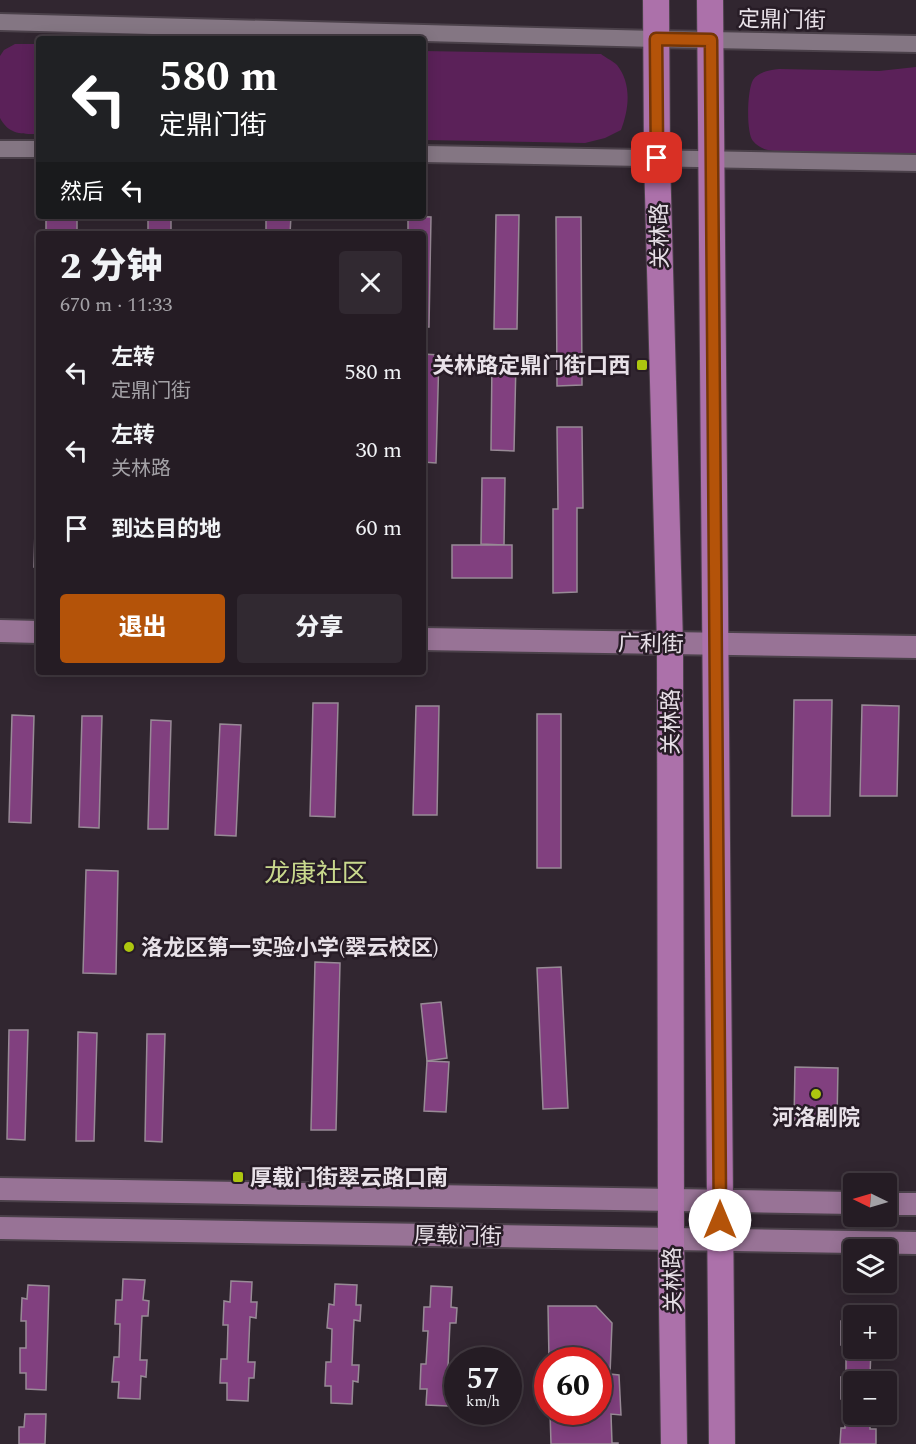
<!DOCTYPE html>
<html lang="zh">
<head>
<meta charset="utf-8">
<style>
	:root { --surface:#251c24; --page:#312931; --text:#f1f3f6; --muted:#a3a1a6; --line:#423a41; --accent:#b45309 }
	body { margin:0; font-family:Spectral,"Noto Sans SC",serif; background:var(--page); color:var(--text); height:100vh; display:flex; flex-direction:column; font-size:22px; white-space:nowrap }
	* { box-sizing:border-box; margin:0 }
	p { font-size:20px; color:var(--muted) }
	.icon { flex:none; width:33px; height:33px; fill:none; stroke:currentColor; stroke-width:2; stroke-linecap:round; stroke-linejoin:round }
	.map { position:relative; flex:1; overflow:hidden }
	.panel { position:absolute; left:36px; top:231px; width:390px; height:444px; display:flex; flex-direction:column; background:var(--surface); border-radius:6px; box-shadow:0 3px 15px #0003,0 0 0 2px var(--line) }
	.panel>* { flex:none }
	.banner { position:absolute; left:36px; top:36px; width:390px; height:183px; border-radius:6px; box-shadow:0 3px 15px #0003,0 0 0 2px var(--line); background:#202124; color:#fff; overflow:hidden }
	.needle { width:39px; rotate:275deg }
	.fabs { position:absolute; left:843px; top:1173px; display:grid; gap:12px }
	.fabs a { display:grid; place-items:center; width:54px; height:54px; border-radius:6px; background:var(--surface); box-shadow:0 3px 15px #0003,0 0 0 2px var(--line); font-size:30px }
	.speed { position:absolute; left:444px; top:1347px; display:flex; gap:12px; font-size:30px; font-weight:700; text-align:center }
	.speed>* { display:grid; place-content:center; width:78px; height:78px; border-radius:50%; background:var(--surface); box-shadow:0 3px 15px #0003,0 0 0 2px var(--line); line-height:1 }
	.speed small { font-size:15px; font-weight:400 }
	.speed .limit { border:9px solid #d22; background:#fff; color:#111 }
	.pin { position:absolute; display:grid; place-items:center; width:51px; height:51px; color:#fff; margin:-26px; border-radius:12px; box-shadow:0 3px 9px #0006 }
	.me { position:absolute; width:66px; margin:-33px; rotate:0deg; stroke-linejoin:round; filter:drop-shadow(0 0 4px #0008) }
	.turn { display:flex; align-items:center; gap:21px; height:126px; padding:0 24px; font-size:27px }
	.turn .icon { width:78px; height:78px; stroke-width:2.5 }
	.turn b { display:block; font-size:42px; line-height:51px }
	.then { display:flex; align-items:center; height:57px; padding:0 24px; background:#0003; gap:12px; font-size:22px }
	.round { display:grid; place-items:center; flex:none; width:63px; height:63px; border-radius:6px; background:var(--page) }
	.summary { display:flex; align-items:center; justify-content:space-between; height:102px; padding:0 24px }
	h1 { font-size:36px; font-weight:800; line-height:45px }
	.cta { display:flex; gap:12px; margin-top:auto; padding:12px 24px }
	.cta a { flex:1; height:69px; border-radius:6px; background:var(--accent); color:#fff; font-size:24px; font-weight:800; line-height:69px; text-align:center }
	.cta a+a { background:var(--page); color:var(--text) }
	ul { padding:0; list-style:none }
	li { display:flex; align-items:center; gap:18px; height:78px; padding:0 24px }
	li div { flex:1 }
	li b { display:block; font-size:22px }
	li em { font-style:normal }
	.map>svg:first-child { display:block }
</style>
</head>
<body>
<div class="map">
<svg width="916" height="1444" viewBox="0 0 916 1444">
	<rect width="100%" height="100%" fill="#312630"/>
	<!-- green -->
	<g fill="#5b2159">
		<path d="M 15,44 L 39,44 L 39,134 C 22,134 9,135 0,118 L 0,56 L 4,50 Z"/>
		<path d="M 423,51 L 601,54 C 606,58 613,61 617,65 C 632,84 629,109 621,130 L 605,138 L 585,143 L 423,140 Z"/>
		<path d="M 916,67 L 916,154 L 774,151 C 766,150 759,148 753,141 C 746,133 747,90 753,80 C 758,72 770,70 779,69 L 879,71 Z"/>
	</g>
	<!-- building -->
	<g fill="#81407f" stroke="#988a96" stroke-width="1.5">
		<polygon points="496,215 519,215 517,329 494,329"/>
		<rect x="46" y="216" width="31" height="18"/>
		<rect x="148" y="216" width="23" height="18"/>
		<polygon points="266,216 291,216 290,234 266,234"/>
		<polygon points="408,216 431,217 429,327 423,327 423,234 408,234"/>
		<polygon points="556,217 581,217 582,385 557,386"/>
		<polygon points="423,354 439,355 436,463 423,462"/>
		<polygon points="492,361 516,361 514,451 491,450"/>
		<polygon points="38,415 39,415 39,567 34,567"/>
		<polygon points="557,427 582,427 583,508 577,508 577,592 553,593 553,509 558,509"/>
		<polygon points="482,478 505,478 504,545 481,544"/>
		<rect x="452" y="545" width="60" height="33"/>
		<polygon points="794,700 832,700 830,816 792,816"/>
		<polygon points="313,703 338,703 335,817 310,816"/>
		<polygon points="862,705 899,706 897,796 860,796"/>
		<polygon points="416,706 439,706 437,815 413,815"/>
		<rect x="537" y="714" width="24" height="154"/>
		<polygon points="12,715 34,716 31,823 9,822"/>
		<polygon points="82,716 102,716 99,828 79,827"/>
		<polygon points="151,720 171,721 168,829 148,829"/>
		<polygon points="220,724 241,725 236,836 215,835"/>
		<polygon points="86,870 118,871 116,974 83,973"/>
		<polygon points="315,962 340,963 336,1130 311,1130"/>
		<polygon points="561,967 568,1108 543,1109 537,968"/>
		<polygon points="441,1002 447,1058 427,1061 421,1004"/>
		<polygon points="9,1030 28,1030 25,1140 7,1139"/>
		<polygon points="78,1032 97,1033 94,1141 76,1141"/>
		<polygon points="147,1034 165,1034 162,1142 145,1141"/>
		<polygon points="427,1061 449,1062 446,1112 424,1111"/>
		<polygon points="795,1067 838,1068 837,1121 794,1120"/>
		<polygon points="123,1279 145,1280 143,1300 149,1301 148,1316 142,1316 140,1360 147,1360 146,1377 141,1376 140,1399 118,1398 119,1382 112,1382 114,1357 119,1357 120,1324 115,1324 116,1300 122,1300"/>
		<polygon points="231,1281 252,1282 251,1302 257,1302 256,1318 250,1317 248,1362 255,1362 254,1378 249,1378 248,1401 227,1400 227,1383 220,1383 221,1359 227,1359 228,1325 223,1325 224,1301 230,1302"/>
		<polygon points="335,1284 357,1285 356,1305 361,1305 360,1321 354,1320 352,1365 359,1365 358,1382 353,1381 352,1404 331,1403 331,1386 325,1386 326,1362 331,1362 332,1329 327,1328 329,1304 334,1305"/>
		<polygon points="28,1285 49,1286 46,1390 26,1389 26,1373 20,1373 20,1348 26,1348 26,1321 21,1321 22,1298 27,1299"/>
		<polygon points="431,1286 452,1287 451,1307 457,1308 456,1323 450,1323 448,1367 455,1367 454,1384 449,1384 448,1406 426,1405 427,1389 420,1389 421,1364 426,1364 428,1331 423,1331 424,1307 430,1307"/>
		<polygon points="548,1306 596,1306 612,1323 610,1374 619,1375 621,1415 611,1414 612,1443 618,1443 618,1444 551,1444 550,1412 598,1412 598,1360 549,1360"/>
		<polygon points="845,1306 872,1306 871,1316 854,1316 854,1348 871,1348 870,1376 875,1376 875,1382 854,1382 854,1414 870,1414 870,1429 876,1429 876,1444 840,1444 841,1428 845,1428 845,1399 841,1399 841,1377 846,1377 846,1345 841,1345 841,1321 844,1321"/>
		<polygon points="25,1414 46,1414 45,1444 19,1444 19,1427 24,1427"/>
	</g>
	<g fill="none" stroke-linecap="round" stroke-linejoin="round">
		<defs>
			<g id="street">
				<polyline points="0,22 656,39 916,44"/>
				<polyline points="0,149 39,149"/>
				<polyline points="423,154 916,163"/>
			</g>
			<g id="secondary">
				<polyline points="0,631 39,632"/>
				<polyline points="423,639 916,647"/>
				<polyline points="0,1189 854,1203"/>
				<polyline points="886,1204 916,1204"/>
				<polyline points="0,1228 916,1243"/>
			</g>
			<g id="primary">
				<polyline points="656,0 657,157 670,644 671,1238 674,1444"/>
				<polyline points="710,0 722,1444"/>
			</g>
		</defs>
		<!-- street casing -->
		<use href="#street" stroke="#4b414a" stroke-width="20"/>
		<!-- secondary casing -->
		<use href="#secondary" stroke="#4b414a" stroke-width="26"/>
		<!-- primary casing -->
		<use href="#primary" stroke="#4b414a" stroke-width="28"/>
		<!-- street -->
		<use href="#street" stroke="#847683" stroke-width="16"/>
		<!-- secondary -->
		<use href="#secondary" stroke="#987396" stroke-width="22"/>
		<!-- primary -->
		<use href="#primary" stroke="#ac71aa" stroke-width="26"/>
	</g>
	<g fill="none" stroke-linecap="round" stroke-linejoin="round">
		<defs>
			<polyline id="route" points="657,158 656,39 711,40 720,1220"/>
		</defs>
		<!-- route casing -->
		<use href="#route" stroke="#753606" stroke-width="15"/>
		<!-- route -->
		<use href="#route" stroke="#b45309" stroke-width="10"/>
	</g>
	<!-- markers -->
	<g fill="#adc60f" stroke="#271c26" stroke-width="2">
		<rect x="636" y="359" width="12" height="12" rx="3"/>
		<circle cx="129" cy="947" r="6"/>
		<circle cx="816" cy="1094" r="6"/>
		<rect x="232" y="1171" width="12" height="12" rx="3"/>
	</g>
	<g text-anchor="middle" stroke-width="5" stroke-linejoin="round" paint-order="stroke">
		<!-- street labels -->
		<g font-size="22" fill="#e8e1e8" stroke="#271c26">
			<text transform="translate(782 19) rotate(1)" y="8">定鼎门街</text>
			<text transform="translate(659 236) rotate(-91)" y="8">关林路</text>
			<text transform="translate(651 643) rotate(1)" y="8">广利街</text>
			<text transform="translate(670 722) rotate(-90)" y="8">关林路</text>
			<text transform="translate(458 1235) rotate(1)" y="8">厚载门街</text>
			<text transform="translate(672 1280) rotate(-91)" y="8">关林路</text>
		</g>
		<!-- poi labels -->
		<g font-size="22" font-weight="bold" fill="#e8e1e8" stroke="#271c26" text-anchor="start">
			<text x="630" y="373" text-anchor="end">关林路定鼎门街口西</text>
			<text x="141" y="955">洛龙区第一实验小学(翠云校区)</text>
			<text x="816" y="1125" text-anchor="middle">河洛剧院</text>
			<text x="250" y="1185">厚载门街翠云路口南</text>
		</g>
		<!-- quarter labels -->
		<g font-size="26" fill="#c9d98d" stroke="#271c26">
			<text x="316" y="882">龙康社区</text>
		</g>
	</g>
</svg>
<div class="fabs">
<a><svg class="needle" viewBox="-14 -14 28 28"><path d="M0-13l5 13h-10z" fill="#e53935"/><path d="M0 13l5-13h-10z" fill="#a3a1a6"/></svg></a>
<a><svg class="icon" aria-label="layers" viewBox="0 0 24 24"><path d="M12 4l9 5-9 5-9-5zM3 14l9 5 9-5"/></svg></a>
<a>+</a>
<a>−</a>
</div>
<div class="speed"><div>57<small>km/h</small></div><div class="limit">60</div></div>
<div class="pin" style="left:657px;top:158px;background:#d93025"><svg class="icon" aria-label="arrive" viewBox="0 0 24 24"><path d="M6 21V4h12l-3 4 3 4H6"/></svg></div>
<svg class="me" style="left:720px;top:1220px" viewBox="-20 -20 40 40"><circle r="19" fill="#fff"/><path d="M0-13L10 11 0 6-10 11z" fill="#b45309"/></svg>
<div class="banner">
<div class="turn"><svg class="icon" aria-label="left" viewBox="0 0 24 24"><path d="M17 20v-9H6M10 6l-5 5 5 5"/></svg><div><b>580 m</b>定鼎门街</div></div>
<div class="then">然后<svg class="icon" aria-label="left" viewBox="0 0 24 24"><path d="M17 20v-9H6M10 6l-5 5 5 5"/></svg></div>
</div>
<section class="panel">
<div class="summary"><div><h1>2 分钟</h1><p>670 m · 11:33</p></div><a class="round"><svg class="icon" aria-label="close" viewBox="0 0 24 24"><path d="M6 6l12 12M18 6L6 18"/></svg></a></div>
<ul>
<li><svg class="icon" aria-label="left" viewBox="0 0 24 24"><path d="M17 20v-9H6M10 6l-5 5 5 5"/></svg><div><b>左转</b><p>定鼎门街</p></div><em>580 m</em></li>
<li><svg class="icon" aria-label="left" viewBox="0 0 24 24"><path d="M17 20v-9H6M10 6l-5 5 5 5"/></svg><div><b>左转</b><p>关林路</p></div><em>30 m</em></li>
<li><svg class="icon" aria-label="arrive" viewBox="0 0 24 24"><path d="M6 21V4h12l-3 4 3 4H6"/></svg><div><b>到达目的地</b></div><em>60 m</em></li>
</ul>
<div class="cta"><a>退出</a><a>分享</a></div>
</section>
</div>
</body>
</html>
